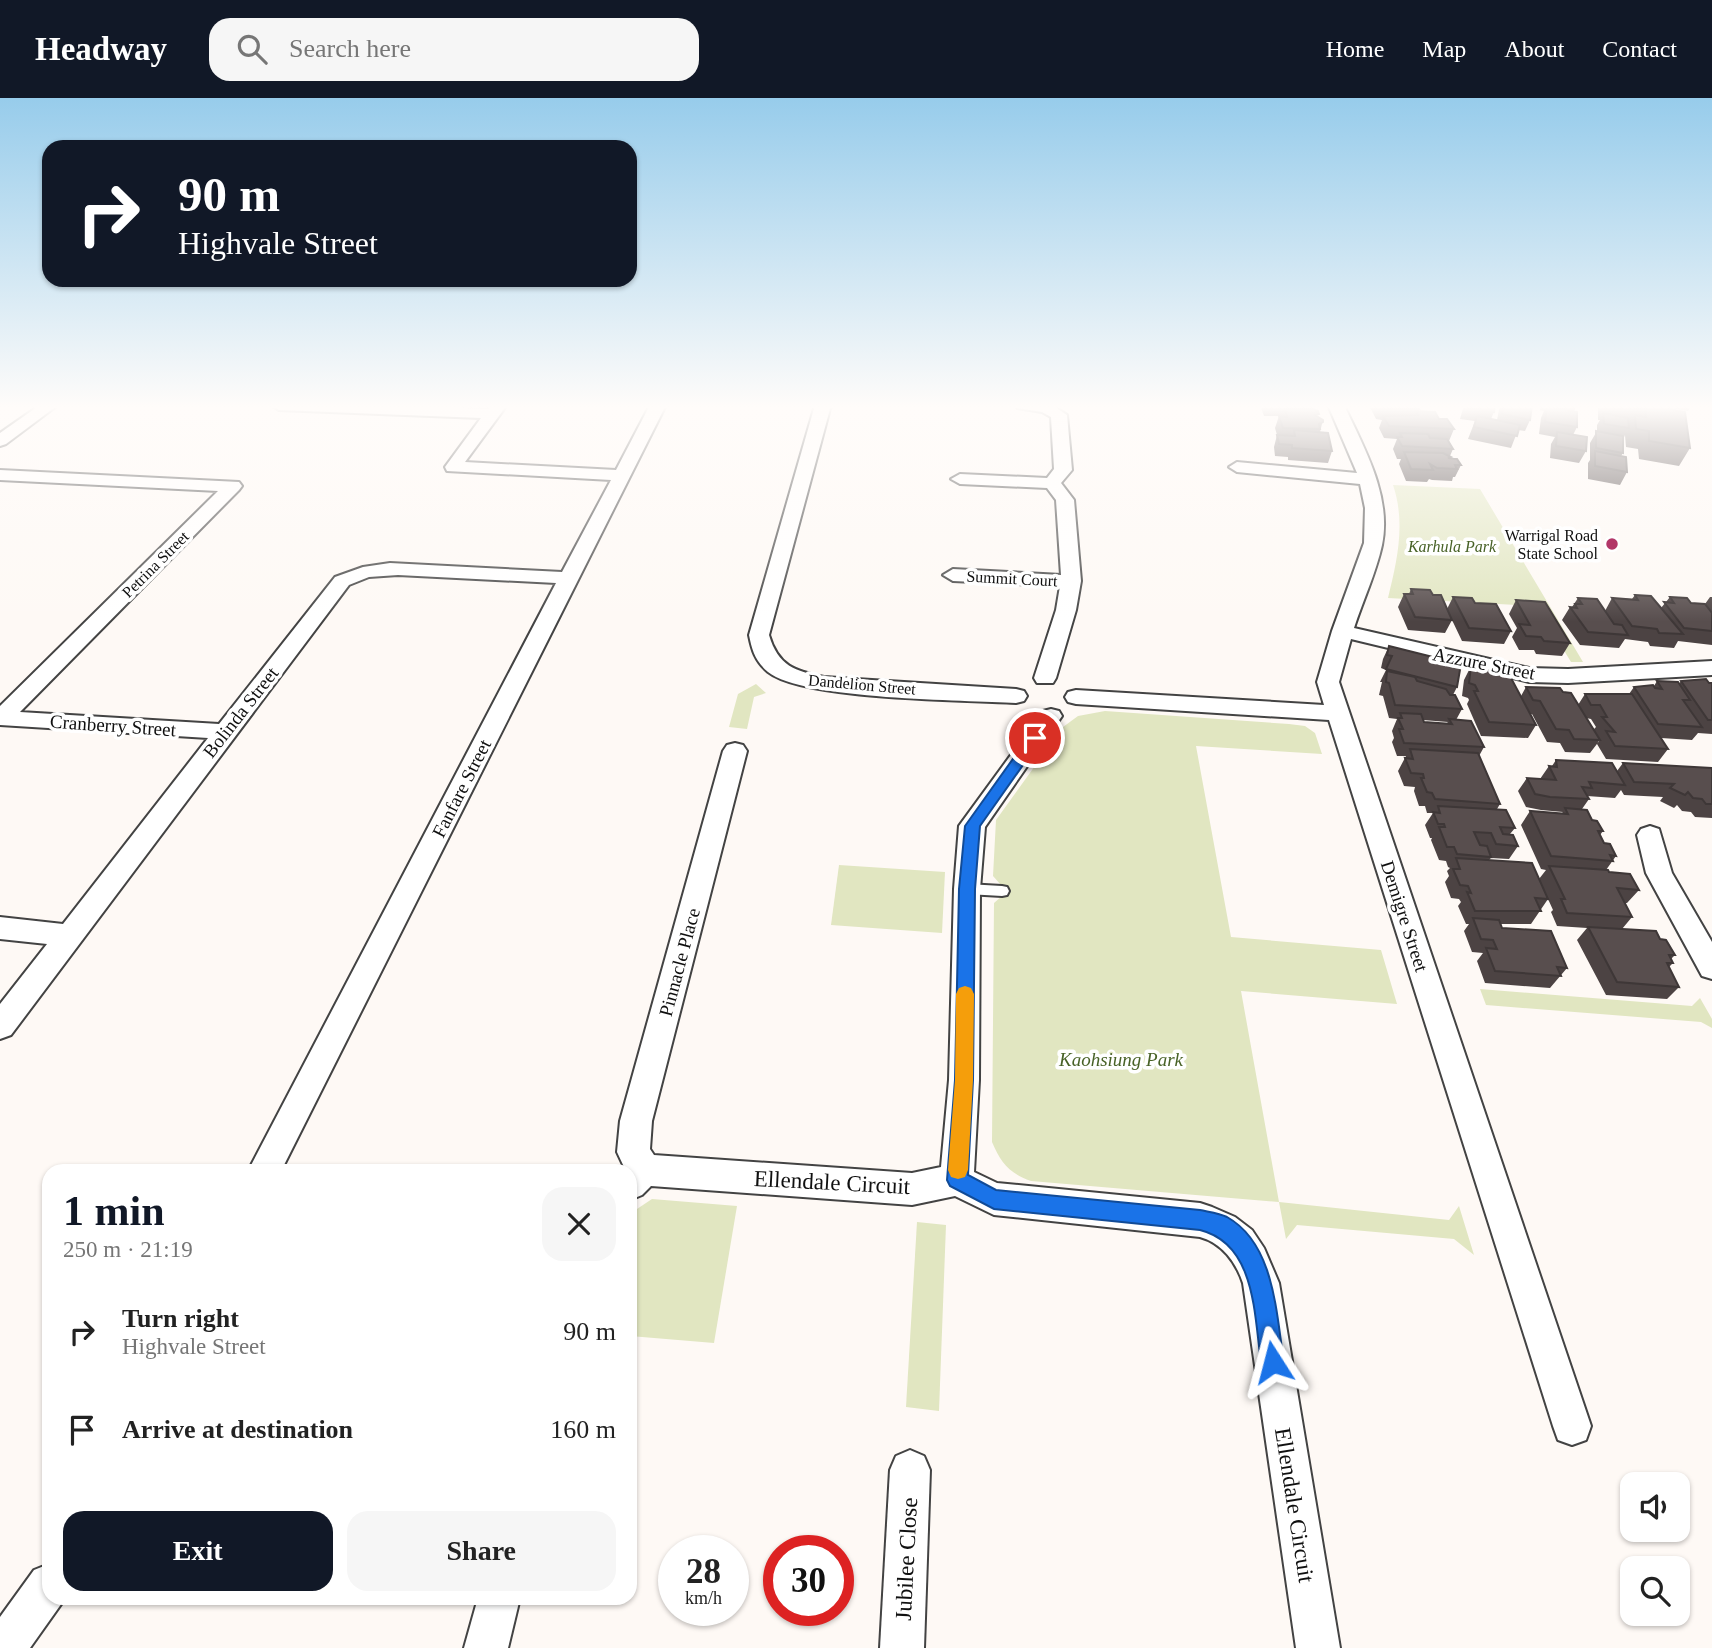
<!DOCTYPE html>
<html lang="en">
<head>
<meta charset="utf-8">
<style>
	:root { --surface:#fff; --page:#f6f6f6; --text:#222; --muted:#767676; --accent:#111827 }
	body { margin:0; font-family:Georgia,serif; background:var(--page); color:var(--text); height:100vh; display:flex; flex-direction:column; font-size:26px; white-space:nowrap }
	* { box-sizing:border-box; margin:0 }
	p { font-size:23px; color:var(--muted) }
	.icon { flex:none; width:38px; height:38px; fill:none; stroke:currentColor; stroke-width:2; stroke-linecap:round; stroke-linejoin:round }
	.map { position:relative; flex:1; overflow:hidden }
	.drawer { position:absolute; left:42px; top:1066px; width:595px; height:441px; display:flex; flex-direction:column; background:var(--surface); border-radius:21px; box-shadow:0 2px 5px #0004 }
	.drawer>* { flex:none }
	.top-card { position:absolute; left:42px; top:42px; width:595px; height:147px; border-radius:21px; box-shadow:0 2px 5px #0004; background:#111827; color:#fff; overflow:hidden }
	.buttons { position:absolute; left:1620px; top:1374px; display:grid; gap:14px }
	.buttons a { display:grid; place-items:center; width:70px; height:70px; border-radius:14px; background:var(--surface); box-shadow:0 2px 5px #0004; font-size:35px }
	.speed { position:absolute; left:658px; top:1437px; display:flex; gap:14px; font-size:35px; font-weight:700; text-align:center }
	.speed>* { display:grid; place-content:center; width:91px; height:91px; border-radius:50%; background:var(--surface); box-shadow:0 2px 5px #0004; line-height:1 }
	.speed small { font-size:18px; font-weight:400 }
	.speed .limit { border:10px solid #d22; background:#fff; color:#111 }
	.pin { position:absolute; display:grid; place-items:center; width:60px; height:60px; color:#fff; margin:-30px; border:4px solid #fff; border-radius:50%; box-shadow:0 2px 7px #0007 }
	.me { position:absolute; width:77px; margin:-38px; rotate:351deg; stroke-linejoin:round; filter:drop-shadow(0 0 5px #0008) }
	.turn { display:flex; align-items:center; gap:24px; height:147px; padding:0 21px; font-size:32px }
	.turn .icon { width:91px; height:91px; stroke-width:2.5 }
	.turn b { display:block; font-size:49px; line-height:60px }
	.round { display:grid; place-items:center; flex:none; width:74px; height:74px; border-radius:21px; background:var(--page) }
	.headline { display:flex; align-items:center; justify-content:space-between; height:119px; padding:0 21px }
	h1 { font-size:42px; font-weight:700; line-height:52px; color:var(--accent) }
	.cta { display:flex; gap:14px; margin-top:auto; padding:14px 21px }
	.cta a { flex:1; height:80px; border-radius:21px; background:var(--accent); color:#fff; font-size:28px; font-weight:700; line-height:80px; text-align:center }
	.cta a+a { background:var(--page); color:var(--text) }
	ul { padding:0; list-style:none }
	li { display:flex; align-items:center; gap:21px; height:98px; padding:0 21px }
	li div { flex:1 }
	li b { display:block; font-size:26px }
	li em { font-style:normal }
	header { display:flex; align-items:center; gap:42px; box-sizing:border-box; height:98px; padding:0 35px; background:var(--accent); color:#fff }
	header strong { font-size:33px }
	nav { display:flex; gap:38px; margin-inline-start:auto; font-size:24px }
	.search { width:490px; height:63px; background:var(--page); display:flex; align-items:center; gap:18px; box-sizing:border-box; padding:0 24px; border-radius:21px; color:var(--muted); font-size:26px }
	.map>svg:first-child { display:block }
</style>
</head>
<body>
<header>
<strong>Headway</strong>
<div class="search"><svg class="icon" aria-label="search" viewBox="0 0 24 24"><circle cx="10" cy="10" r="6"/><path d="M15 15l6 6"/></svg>Search here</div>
<nav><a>Home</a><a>Map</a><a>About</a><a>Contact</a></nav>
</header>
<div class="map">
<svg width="1712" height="1550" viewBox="0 0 1712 1550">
	<rect width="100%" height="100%" fill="#fef9f5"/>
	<!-- green -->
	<g fill="#e1e6c1">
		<path d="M 1393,387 L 1480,391 L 1583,564 L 1571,564 L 1537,508 L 1388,500 C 1397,463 1406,425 1393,387 Z"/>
		<polygon points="756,586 766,595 754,599 747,631 729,629 738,596"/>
		<path d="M 1105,613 L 1289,626 L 1305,628 L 1315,635 L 1322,656 L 1196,648 L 1231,839 L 1381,852 L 1397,906 L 1241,893 L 1279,1104 L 1449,1122 L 1459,1108 L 1474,1157 L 1454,1141 L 1297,1127 L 1286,1141 L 1279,1104 L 1031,1083 C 1009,1075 1001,1065 992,1044 L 994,805 L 1002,798 L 1001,787 L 993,778 L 996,722 L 1063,629 L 1078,618 Z"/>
		<polygon points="839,767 945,774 942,835 831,827"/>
		<polygon points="1480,891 1692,908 1700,900 1712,921 1712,930 1701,924 1486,907"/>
		<polygon points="652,1101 737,1108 714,1245 630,1238 630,1143 637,1111"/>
		<polygon points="917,1124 946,1127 939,1313 906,1309"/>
	</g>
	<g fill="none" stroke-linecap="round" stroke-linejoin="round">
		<defs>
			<polygon id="lane" points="967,786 1002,788 1007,789 1009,793 1007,797 1002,798 967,796 962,795 960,791 962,787"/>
			<g id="street">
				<polygon points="40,307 58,307 6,346 0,348 0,335"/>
				<polygon points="271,307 388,307 488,311 491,307 507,307 465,364 616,372 650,307 666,307 281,1073 248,1073 556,485 398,477 369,479 349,487 11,937 0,941 0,906 47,846 0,841 0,819 63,826 208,640 0,627 0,608 218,393 0,382 0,372 239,384 242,388 239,392 20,614 219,626 335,479 363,469 390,465 562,474 611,382 447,373 445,369 481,320 279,312"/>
				<path d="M 815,307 L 831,307 L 769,537 C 778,568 795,573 824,579 L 1016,591 L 1024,593 L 1027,598 L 1024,603 L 1016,605 C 965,602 803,602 768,574 C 755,563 752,552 749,537 Z"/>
				<polygon points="1015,307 1052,307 1067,317 1072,372 1061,385 1074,402 1081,483 1076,512 1056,580 1053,585 1037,585 1034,580 1056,512 1060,488 953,483 943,477 953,471 1061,477 1056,402 1047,390 960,386 951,381 960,376 1047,380 1054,371 1051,319 1042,314 1017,310"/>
				<path d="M 1328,307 L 1344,307 C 1364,350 1392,398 1382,447 C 1376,475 1363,502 1354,530 L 1529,570 L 1568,571 L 1712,563 L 1712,577 L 1568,585 L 1529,584 L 1351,541 L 1339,584 L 1591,1328 L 1586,1342 L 1572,1347 L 1558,1342 L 1553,1328 L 1329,622 L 1076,606 L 1068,604 L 1065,599 L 1068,594 L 1076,592 L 1324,607 L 1317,584 L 1332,533 L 1364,445 L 1365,410 L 1360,386 L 1237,374 L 1229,369 L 1237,364 L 1357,375 Z"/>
				<path d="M 1051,611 L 1059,613 L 1062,618 L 985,729 L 980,791 L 979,982 L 974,1074 L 997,1085 L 1200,1105 L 1212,1109 L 1235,1119 L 1252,1132 L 1264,1150 L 1279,1185 L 1340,1550 L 1296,1550 L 1243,1185 C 1236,1164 1222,1145 1200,1139 L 994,1117 L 955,1098 L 912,1107 L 651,1088 L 642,1097 L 630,1102 L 630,1073 L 621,1073 L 624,1069 L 617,1054 L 620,1023 L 723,653 L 727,647 L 735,645 L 743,647 L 747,653 L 652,1023 L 650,1051 L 654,1057 L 912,1075 L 941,1069 L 949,982 L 954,791 L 959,728 L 1043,613 Z"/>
				<polygon points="1650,728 1659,731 1672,775 1712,844 1712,881 1702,878 1646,775 1637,737 1641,731"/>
				<polygon points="910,1352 924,1358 930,1372 924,1550 880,1550 890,1372 896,1358"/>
				<polygon points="49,1466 49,1500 65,1500 64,1502 30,1550 0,1550 0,1519 34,1472"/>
				<polygon points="478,1500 520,1500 508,1550 464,1550"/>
			</g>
		</defs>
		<!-- lane casing -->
		<use href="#lane" stroke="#434343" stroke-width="4"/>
		<!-- street casing -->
		<use href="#street" stroke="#434343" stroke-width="4"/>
		<!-- lane -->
		<use href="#lane" fill="#fff" fill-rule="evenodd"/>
		<!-- street -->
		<use href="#street" fill="#fff" fill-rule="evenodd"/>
	</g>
	<!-- wall -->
	<g fill="#4c4343" fill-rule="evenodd">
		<polygon points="1260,307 1314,307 1313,311 1318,319 1323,322 1320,334 1332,353 1328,365 1288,362 1288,359 1275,358 1274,349 1277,337 1275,330 1279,318 1283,318 1264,318"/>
		<polygon points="1369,307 1417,307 1419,311 1419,313 1439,321 1454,331 1449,343 1453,351 1450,358 1450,361 1461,367 1455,379 1453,379 1452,383 1432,382 1429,381 1427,384 1406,383 1399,366 1401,361 1397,361 1393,351 1397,341 1384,340 1379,330 1382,322 1376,321"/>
		<polygon points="1464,307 1495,307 1494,314 1491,321 1497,322 1500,307 1532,307 1530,322 1525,333 1518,332 1511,350 1468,341 1475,323 1460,321"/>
		<polygon points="1541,307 1577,307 1574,313 1577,329 1573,337 1586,353 1579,365 1550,360 1551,346 1555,339 1539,336 1541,320 1544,313 1540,312"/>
		<polygon points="1598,307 1692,307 1688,313 1669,310 1690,350 1679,368 1639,361 1638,351 1626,349 1625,337 1623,342 1623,355 1621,358 1627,374 1620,387 1588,381 1588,365 1590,362 1590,345 1597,333 1597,327 1600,322 1598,322"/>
		<polygon points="1411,491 1433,497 1447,511 1453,499 1475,505 1511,533 1504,546 1462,543 1452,522 1445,535 1408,532 1398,509 1404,496 1409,496"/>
		<polygon points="1635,497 1661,510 1670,499 1691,505 1705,506 1710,499 1712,499 1712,547 1678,543 1674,550 1650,548 1648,544 1625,541 1619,550 1580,547 1562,522 1570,509 1572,509 1578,500 1605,513 1612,500 1632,501"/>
		<polygon points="1516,502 1570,545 1562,558 1536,556 1534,552 1519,552 1512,539 1517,530 1509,516"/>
		<path d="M 1389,548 L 1457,589 L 1453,597 L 1462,611 L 1456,622 L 1484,649 L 1479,658 L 1500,706 L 1497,711 L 1515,730 L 1510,736 L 1518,748 L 1509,761 L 1491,760 L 1489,762 L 1539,781 L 1546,772 L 1541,771 L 1521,727 L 1530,713 L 1561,716 L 1563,714 L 1541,712 L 1526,709 L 1518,693 L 1527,680 L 1540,681 L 1549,668 L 1552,668 L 1556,662 L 1617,673 L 1623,665 L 1712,670 L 1712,720 L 1695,719 L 1691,714 L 1682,713 L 1677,707 L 1674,710 L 1660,703 L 1663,699 L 1624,697 L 1621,692 L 1615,700 L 1587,698 L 1589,701 L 1582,711 L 1603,733 L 1600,737 L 1604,745 L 1616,758 L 1606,772 L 1639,792 L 1627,805 L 1625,805 L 1632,819 L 1622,831 L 1660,841 L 1675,857 L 1671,861 L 1673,865 L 1669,869 L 1679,889 L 1667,901 L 1606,897 L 1577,842 L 1587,830 L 1557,828 L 1551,814 L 1553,812 L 1548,801 L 1531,826 L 1501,826 L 1502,830 L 1567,870 L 1550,890 L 1485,885 L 1477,863 L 1483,855 L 1472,854 L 1464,833 L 1469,826 L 1466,826 L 1458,808 L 1461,804 L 1459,801 L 1451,800 L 1445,784 L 1449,778 L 1447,773 L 1450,770 L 1448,769 L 1446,763 L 1439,762 L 1431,742 L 1432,740 L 1430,740 L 1425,727 L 1433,715 L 1427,715 L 1425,708 L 1419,708 L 1414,693 L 1415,689 L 1404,688 L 1398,673 L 1406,658 L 1397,658 L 1392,644 L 1394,640 L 1392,633 L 1397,621 L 1389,620 L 1383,598 L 1379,597 L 1382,584 L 1380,584 L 1386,572 L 1381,570 L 1383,561 ZM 1423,622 L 1448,624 L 1446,626 L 1424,624 Z"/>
		<path d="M 1471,568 L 1521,598 L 1526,589 L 1563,594 L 1578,607 L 1585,596 L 1629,596 L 1634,589 L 1654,588 L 1657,583 L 1679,586 L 1681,583 L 1712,585 L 1712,636 L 1698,635 L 1692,642 L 1661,640 L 1668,651 L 1658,664 L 1606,661 L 1597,646 L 1600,641 L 1596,636 L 1600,642 L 1590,655 L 1565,654 L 1560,645 L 1547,644 L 1532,616 L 1531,616 L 1536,627 L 1528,640 L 1481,638 L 1467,606 L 1469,602 L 1468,600 L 1462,598 L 1464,582 ZM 1586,620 L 1591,621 L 1596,629 L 1593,632 Z"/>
	</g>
	<!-- building -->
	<g fill="#584e4e" stroke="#3e3737" stroke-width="2">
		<polygon points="1379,307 1417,307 1419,311 1381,309"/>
		<polygon points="1466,307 1495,307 1494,314 1465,309"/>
		<polygon points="1503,307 1532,307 1530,322 1502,316"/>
		<polygon points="1623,307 1641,307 1641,310"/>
		<polygon points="1645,307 1668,307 1669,311 1685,314 1690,350 1649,343 1649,333 1636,331 1635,317 1646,319"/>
		<polygon points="1547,308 1577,314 1577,329 1545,324"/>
		<polygon points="1289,310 1313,311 1318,313 1319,316 1315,317 1323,322 1323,324 1319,326 1320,331 1283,330 1279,318 1287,319 1285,311"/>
		<polygon points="1416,313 1435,314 1439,321 1447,321 1454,331 1389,328 1383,318 1418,317"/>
		<polygon points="1603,315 1628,320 1629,330 1604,326"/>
		<polygon points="1477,318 1520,327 1517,338 1474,329"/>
		<polygon points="1294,332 1328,335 1332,353 1292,350 1292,347 1279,346 1277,337 1295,338"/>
		<polygon points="1596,333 1623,338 1623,355 1596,350"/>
		<polygon points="1557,334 1587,339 1586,353 1556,348"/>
		<polygon points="1400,335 1428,336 1430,340 1447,341 1453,351 1402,348 1397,339 1402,339"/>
		<polygon points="1595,353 1626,359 1627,374 1595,368"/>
		<polygon points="1404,354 1443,355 1451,359 1448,360 1457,361 1461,367 1455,367 1457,371 1437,370 1430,366 1433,372 1411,371"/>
		<polygon points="1411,491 1430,492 1433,497 1441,497 1452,522 1415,519 1404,496 1413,496"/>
		<polygon points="1635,497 1651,498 1683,536 1659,535 1657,531 1632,528 1612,500 1638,502"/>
		<polygon points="1453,499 1472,500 1475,505 1496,506 1511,533 1469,530"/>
		<polygon points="1670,499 1687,500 1691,505 1705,506 1712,515 1712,533 1684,530 1664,504 1674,505"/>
		<polygon points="1578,500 1597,501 1614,526 1622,527 1628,537 1588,534 1570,509 1577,510 1575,506 1582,506"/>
		<polygon points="1516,502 1545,504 1570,545 1544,543 1541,539 1526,538 1519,526 1530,527"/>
		<polygon points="1389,548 1461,566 1457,589 1386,571 1392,558 1387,557"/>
		<polygon points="1471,568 1510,578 1536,627 1489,624 1474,593 1478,593 1475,587 1469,585"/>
		<polygon points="1387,573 1415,579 1417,583 1446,591 1450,597 1455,597 1462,611 1395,607 1389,585 1386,584"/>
		<polygon points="1706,581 1709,585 1712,585 1712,622 1708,622 1681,583"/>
		<polygon points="1657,583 1678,584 1690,602 1683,602 1702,629 1658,626 1634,589 1653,587 1655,590 1662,591"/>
		<polygon points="1526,589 1560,590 1563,594 1571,595 1600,642 1574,641 1569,632 1556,631 1540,603 1533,602"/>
		<polygon points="1585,596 1632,596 1668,651 1615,648 1606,633 1615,634 1602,619 1607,619 1600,607 1591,607"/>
		<polygon points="1400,615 1421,616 1424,624 1452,626 1449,621 1471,623 1484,649 1404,645 1399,631 1403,631 1398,620 1402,620"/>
		<polygon points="1410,651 1478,655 1500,706 1435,701 1432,695 1427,694 1421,680 1424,680 1423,676 1411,675 1405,660 1413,661"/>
		<polygon points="1556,662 1612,665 1625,687 1589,684 1592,690 1582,689 1589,701 1550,699 1535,696 1527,680 1556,682 1549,668 1557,669"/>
		<polygon points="1623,665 1712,670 1712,706 1706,706 1702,701 1693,700 1688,694 1685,697 1670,690 1674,686 1634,684"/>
		<polygon points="1438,708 1506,712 1515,730 1500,729 1503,736 1513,737 1518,748 1496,746 1491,735 1474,734 1480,747 1487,748 1491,759 1457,756 1454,749 1447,749 1439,729 1445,729 1444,726 1438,726 1433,714 1440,715"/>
		<polygon points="1565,710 1587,712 1592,722 1597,723 1603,733 1598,733 1604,745 1610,746 1616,758 1610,757 1613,763 1551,758 1530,713 1568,716"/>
		<polygon points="1456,760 1532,765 1548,801 1535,800 1541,813 1475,813 1467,794 1471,795 1468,788 1460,787 1453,771 1460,771"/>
		<polygon points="1549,768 1608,772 1609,774 1630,776 1639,792 1617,790 1632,819 1567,815 1561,801 1565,801"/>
		<polygon points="1473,820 1499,822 1502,830 1551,833 1567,870 1557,869 1561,878 1495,873 1486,850 1497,851 1493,842 1481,841"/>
		<polygon points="1588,829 1656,833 1660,841 1666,842 1675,857 1669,857 1673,865 1667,865 1679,889 1617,884"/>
	</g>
	<!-- sky -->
	<linearGradient id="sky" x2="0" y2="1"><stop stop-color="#97cceb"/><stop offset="0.59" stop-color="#fffcfa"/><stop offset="1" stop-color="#fffcfa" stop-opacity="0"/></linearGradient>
	<rect width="1712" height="524" fill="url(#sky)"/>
	<!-- route -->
	<path fill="#1a73e8" stroke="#114b97" stroke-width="2" d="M 1035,635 L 1042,640 L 980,728 L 975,791 L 973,982 L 968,1077 L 996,1092 L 1200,1112 C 1209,1114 1219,1115 1227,1119 C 1275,1146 1276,1216 1284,1264 L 1281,1272 L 1273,1275 L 1265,1272 L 1261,1264 C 1254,1217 1256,1146 1200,1132 L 994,1111 L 950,1088 L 947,1082 L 955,982 L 959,791 L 965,728 L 1030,637 Z"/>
	<!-- slow -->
	<polygon fill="#f59e0b" points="965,888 971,890 974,896 973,982 968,1072 965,1079 958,1081 951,1079 948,1072 955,982 956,896 959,890"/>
	<!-- markers -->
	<circle fill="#b23768" stroke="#fff" stroke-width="2.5" cx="1612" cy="446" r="7"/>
	<g text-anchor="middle" stroke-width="7" stroke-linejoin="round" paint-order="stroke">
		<!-- far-poi labels -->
		<g font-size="16" fill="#101010" stroke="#fff" text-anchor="end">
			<text x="1598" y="443">Warrigal Road<tspan x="1598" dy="18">State School</tspan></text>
		</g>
		<!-- far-park labels -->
		<g font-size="16" font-style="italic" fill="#486227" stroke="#fff">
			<text x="1452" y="454">Karhula Park</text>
		</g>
		<!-- far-street labels -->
		<g font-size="16" fill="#101010" stroke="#fff">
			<text transform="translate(155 466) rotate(-45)" y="6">Petrina Street</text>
			<text transform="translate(1012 480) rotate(3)" y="6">Summit Court</text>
			<text transform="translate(862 586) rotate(5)" y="6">Dandelion Street</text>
		</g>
		<!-- street labels -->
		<g font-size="19" fill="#101010" stroke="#fff">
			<text transform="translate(1484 565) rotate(11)" y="7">Azzure Street</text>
			<text transform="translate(240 614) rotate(-52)" y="7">Bolinda Street</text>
			<text transform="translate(113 627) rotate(4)" y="7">Cranberry Street</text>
			<text transform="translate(461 690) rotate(-63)" y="7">Fanfare Street</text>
			<text transform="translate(1405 818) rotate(72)" y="7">Demigre Street</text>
			<text transform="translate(679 864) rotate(-75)" y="7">Pinnacle Place</text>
		</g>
		<!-- park labels -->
		<g font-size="19" font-style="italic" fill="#486227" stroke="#fff">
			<text x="1121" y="968">Kaohsiung Park</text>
		</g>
		<!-- near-street labels -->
		<g font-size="23" fill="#101010" stroke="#fff">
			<text transform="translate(832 1084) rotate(3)" y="8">Ellendale Circuit</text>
			<text transform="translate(1295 1407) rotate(81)" y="8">Ellendale Circuit</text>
			<text transform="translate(906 1461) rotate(-87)" y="8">Jubilee Close</text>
		</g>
	</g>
</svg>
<div class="buttons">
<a><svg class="icon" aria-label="sound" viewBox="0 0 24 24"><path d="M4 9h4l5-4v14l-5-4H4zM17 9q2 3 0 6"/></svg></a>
<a><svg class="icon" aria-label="search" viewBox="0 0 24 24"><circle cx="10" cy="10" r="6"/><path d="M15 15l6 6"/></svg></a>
</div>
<div class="speed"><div>28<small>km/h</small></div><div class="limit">30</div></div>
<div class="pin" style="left:1035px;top:640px;background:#d93025"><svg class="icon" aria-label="arrive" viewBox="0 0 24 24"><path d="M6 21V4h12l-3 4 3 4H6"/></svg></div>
<svg class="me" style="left:1273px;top:1264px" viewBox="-20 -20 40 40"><path d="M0-17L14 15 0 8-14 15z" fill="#1a73e8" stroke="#fff" stroke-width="4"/></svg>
<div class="top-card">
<div class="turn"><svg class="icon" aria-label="right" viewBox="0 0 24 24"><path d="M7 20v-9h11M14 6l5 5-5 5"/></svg><div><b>90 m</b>Highvale Street</div></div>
</div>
<section class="drawer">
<div class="headline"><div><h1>1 min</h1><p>250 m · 21:19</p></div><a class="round"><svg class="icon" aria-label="close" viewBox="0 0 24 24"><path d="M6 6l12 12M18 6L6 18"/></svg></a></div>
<ul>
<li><svg class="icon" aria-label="right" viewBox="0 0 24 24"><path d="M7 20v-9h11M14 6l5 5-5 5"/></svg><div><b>Turn right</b><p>Highvale Street</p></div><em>90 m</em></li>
<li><svg class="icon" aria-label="arrive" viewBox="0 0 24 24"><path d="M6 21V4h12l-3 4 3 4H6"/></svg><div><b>Arrive at destination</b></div><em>160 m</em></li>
</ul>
<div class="cta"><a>Exit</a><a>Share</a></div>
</section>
</div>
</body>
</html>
